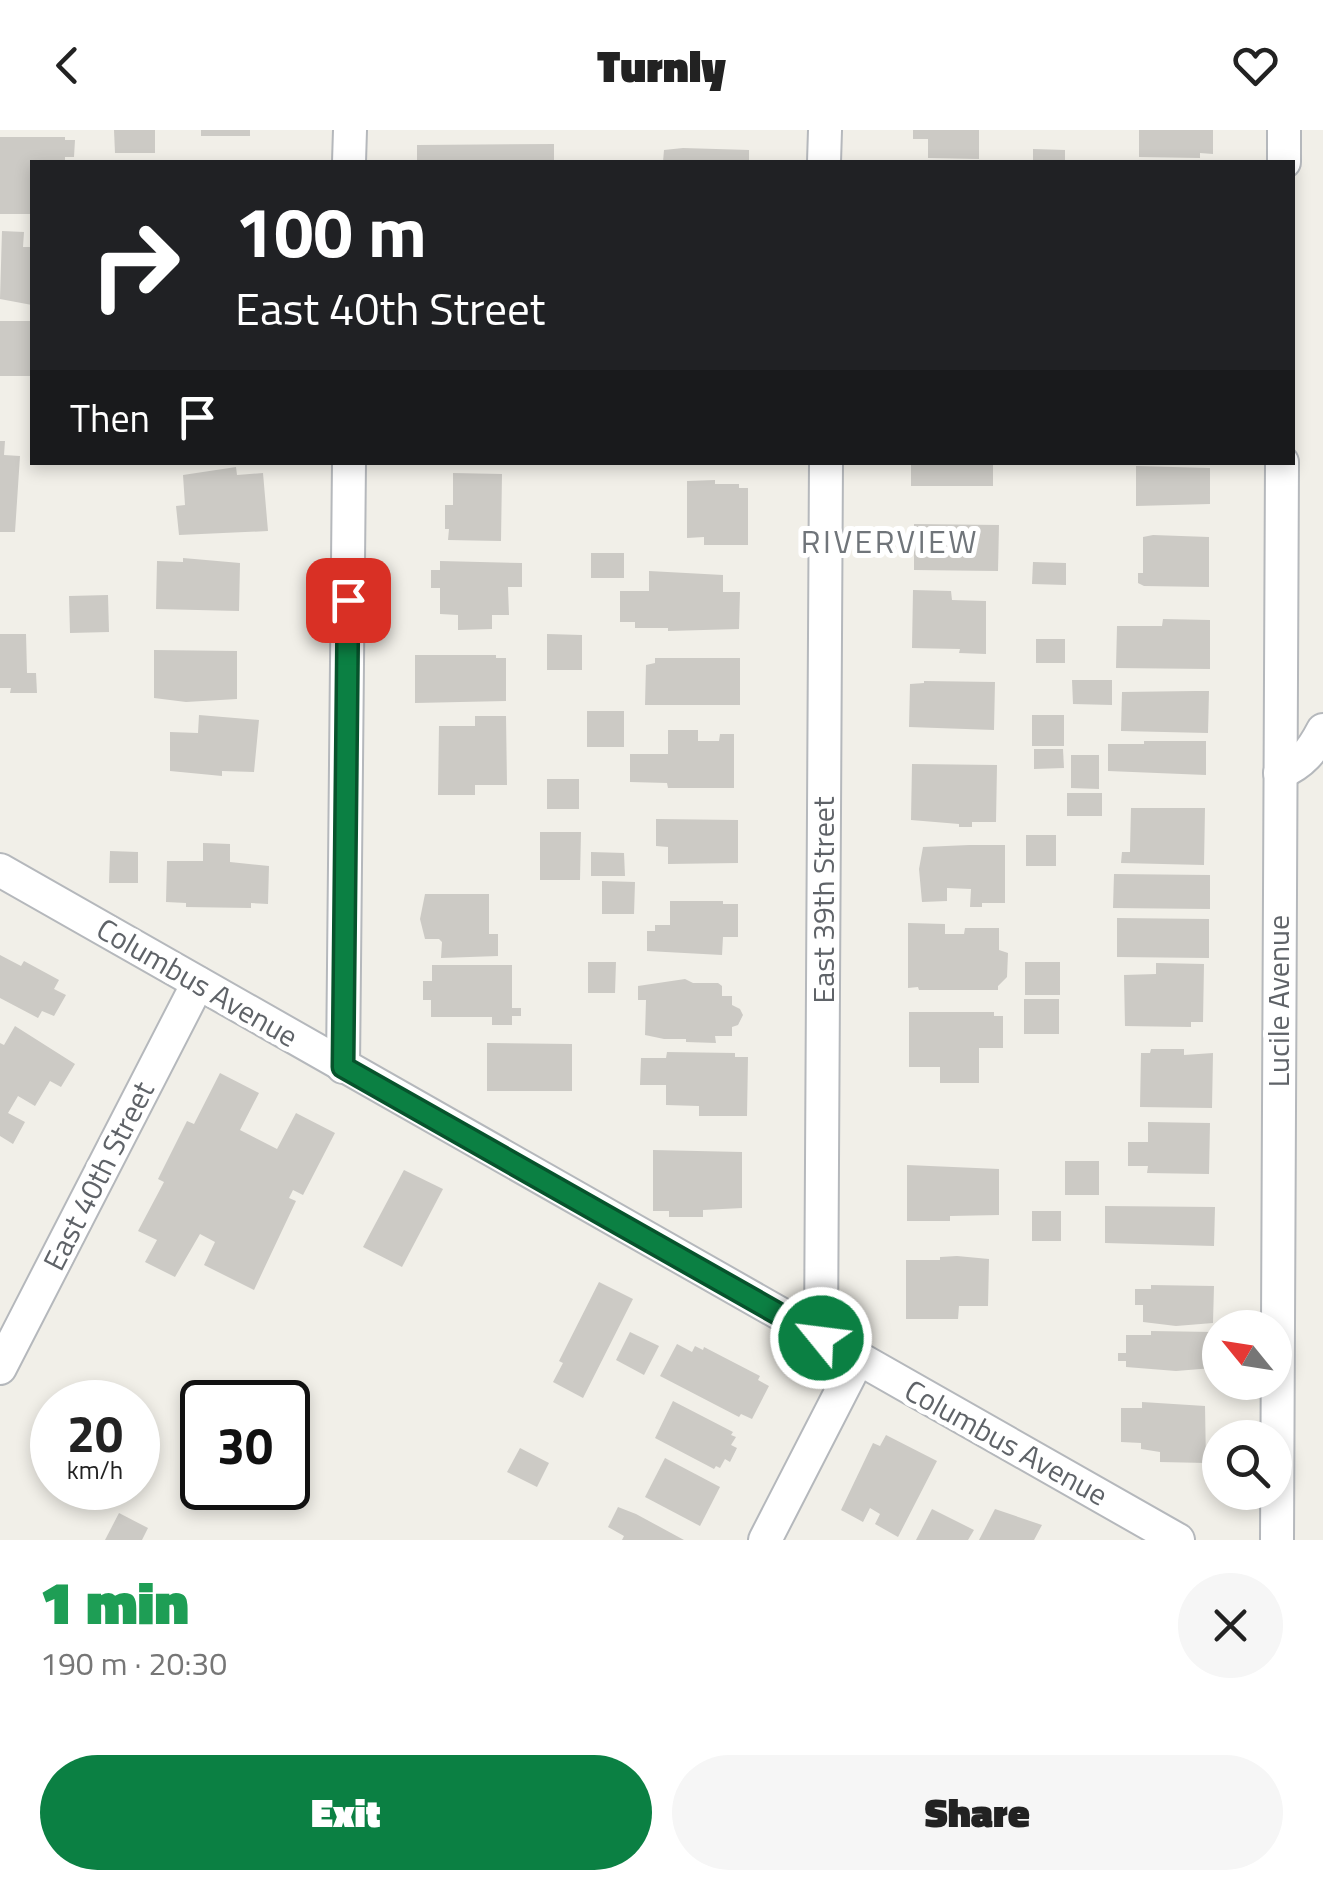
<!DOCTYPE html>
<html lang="en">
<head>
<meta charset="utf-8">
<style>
	:root { --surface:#fff; --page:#f6f6f6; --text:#222; --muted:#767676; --accent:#0b8043 }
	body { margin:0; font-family:"Titillium Web",sans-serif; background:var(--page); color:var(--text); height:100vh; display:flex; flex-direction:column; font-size:38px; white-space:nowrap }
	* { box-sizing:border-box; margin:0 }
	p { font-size:32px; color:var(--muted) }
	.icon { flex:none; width:55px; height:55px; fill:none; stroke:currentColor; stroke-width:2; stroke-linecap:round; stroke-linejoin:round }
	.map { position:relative; height:1410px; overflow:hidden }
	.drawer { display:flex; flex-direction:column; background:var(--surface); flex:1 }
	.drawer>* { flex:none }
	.top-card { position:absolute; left:30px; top:30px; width:1265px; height:305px; border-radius:0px; box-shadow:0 5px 15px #0003; background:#202124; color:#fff; overflow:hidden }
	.needle { width:65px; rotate:300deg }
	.buttons { position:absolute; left:1202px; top:1180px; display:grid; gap:20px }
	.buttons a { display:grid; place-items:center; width:90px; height:90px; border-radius:50%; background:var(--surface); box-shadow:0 5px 15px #0003; font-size:50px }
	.speed { position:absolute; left:30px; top:1250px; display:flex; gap:20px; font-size:50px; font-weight:700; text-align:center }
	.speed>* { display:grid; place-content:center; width:130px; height:130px; border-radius:50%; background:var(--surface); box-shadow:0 5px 15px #0003; line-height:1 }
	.speed small { font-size:25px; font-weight:400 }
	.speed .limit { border:5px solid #111; border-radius:15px; background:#fff; color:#111 }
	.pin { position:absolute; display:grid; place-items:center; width:85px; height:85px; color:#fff; margin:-42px; border-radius:20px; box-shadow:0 5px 15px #0006 }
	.me { position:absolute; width:110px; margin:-55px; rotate:299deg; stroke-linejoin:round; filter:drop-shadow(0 0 8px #0008) }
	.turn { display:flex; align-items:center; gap:35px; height:210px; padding:0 40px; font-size:45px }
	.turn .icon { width:130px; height:130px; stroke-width:2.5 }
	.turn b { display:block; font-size:70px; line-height:85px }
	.then { display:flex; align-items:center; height:95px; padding:0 40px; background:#0003; gap:20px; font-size:38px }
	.round { display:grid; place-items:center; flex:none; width:105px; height:105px; border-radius:52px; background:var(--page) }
	.head { display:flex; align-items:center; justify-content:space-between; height:170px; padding:0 40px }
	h1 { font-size:60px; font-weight:800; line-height:75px; color:#1e9e55 }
	.cta { display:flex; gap:20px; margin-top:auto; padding:20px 40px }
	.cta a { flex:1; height:115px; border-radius:60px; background:var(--accent); color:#fff; font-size:40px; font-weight:800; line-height:115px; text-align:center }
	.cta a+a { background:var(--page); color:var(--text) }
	header { display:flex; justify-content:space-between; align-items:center; height:130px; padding:0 40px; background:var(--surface); font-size:45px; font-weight:800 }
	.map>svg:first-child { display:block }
</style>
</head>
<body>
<header><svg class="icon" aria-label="back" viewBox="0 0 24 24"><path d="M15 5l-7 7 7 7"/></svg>Turnly<svg class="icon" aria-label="heart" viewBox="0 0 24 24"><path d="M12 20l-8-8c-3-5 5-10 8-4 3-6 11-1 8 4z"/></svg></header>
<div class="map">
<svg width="1323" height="1410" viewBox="0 0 1323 1410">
	<rect width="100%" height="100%" fill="#f1efe8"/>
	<!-- building -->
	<g fill="#cccac5">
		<polygon points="114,0 155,0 155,23 115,23"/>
		<rect x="201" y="0" width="49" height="6"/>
		<polygon points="913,0 979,0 979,29 928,28 928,9 913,9"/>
		<polygon points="1139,0 1213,0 1213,24 1200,23 1200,28 1139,27"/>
		<polygon points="0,7 65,7 65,10 75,10 74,27 65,27 65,32 32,32 32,84 0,84"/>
		<polygon points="554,14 554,32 417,32 417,15"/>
		<polygon points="683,18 749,20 749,32 663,32 664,20"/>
		<polygon points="1033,19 1065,20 1065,32 1033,32"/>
		<polygon points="2,101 24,102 23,117 32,117 32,175 0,169"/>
		<rect x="0" y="191" width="32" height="55"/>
		<polygon points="0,311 5,311 4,325 20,326 15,402 0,402"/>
		<rect x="911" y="332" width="82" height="24"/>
		<polygon points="1136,336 1210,338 1210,374 1136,376"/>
		<polygon points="236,337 237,345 263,343 268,401 179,405 176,376 185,375 183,345"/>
		<polygon points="453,343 502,344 501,411 448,410 449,399 445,399 445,375 453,375"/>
		<polygon points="715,350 715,354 739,354 739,358 748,358 748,415 704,415 704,407 687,408 687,351"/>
		<polygon points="914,394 999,395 998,441 914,440"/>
		<polygon points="1153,405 1209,407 1209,457 1144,456 1138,453 1138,443 1143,443 1143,407"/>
		<rect x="591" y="423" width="33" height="25"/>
		<polygon points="183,428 240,433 239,481 156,479 157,431 183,432"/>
		<polygon points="440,431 522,433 522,457 508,457 509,485 492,485 492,499 458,500 458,485 440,484 440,458 431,458 431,440 440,440"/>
		<polygon points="1033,432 1066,433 1066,455 1032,454"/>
		<polygon points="649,441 723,445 723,462 740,462 739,499 668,501 668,498 635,498 635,492 620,492 620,461 649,461"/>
		<polygon points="913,460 951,461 952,470 986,471 986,524 959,523 960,519 912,518"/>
		<polygon points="108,465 109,502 70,503 69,466"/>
		<polygon points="1163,489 1210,490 1210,539 1116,538 1117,496 1162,496"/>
		<polygon points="0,504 26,504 27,543 36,543 37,563 10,563 11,558 0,558"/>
		<polygon points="547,504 582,505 582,540 547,540"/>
		<rect x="1036" y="509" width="29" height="24"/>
		<polygon points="154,520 237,521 237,569 186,572 154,568"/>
		<polygon points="415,525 496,525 496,528 506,528 506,571 415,573"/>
		<polygon points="655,528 740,528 740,575 645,575 646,535 655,533"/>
		<polygon points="1072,550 1112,550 1112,575 1073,574"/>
		<polygon points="924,551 995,552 994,600 909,597 910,554 924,553"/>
		<polygon points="1195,561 1209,561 1208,603 1121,601 1122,562"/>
		<rect x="587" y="581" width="37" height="36"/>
		<polygon points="199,585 259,590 254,642 222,641 222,646 170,641 170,602 198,603"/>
		<rect x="1032" y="585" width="32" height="31"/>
		<polygon points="475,586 506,586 507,655 475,655 475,665 438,665 439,596 475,596"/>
		<polygon points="668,600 698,600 698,611 719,611 720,604 734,604 734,658 668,658 667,653 630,652 630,624 668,624"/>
		<polygon points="1144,611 1206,611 1206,645 1108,641 1108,614 1144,614"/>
		<polygon points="1034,619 1063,619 1064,638 1034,639"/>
		<polygon points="1071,625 1099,625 1099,659 1071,658"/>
		<polygon points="912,634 997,635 996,692 972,692 972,697 959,697 959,694 911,690"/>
		<rect x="547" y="649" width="32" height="30"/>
		<rect x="1067" y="663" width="35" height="23"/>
		<polygon points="1131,678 1205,678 1204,735 1121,733 1122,722 1130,722"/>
		<polygon points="656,689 738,690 738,733 668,734 668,717 656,716"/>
		<polygon points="540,702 581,702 580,750 540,750"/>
		<rect x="1026" y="705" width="30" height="31"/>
		<polygon points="203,713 230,714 230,732 269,736 268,774 251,773 251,778 186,777 186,773 166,772 167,731 203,731"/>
		<polygon points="969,715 1005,715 1005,773 982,773 982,777 970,777 971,759 947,758 947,771 922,772 919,739 923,717"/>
		<polygon points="110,721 138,722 138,753 109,753"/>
		<polygon points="591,722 624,723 625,746 591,746"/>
		<polygon points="1114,744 1210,745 1210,779 1113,778"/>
		<polygon points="602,751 635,752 634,784 602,784"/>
		<polygon points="425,764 489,764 489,804 498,804 498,826 441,828 442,812 439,809 425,809 420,789"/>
		<polygon points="670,771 723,771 723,774 738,774 738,807 723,807 722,825 647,821 647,801 655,801 655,795 670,795"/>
		<polygon points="1117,788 1209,789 1209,828 1117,827"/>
		<polygon points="908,793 945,794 945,804 964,804 965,798 999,798 999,820 1008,823 1007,847 998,856 998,860 919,860 918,857 908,858"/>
		<polygon points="0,825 21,836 24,831 59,850 54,859 66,865 54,886 42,881 38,888 0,868"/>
		<polygon points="588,832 616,832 615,863 588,863"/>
		<rect x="1025" y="832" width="35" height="33"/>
		<polygon points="1156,833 1204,834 1203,892 1191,892 1191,897 1125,896 1124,845 1156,844"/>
		<polygon points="432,835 512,835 512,878 521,878 521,886 512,886 512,895 492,895 492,887 431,887 431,870 423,870 423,851 432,851"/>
		<polygon points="685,849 693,853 718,853 722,856 722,866 732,866 732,875 740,879 743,885 738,895 732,897 732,906 715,906 716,913 686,912 686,909 664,909 645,905 646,870 638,870 638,856"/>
		<rect x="1024" y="869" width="35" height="35"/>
		<polygon points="909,882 994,882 994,886 1003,886 1003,918 979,918 979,953 940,953 940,937 909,937"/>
		<polygon points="15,896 75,934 61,957 50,951 35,976 18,966 8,983 25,992 13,1014 0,1006 0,913 4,915"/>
		<polygon points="487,913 572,914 572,961 487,961"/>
		<polygon points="1151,919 1184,919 1184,925 1213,923 1212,978 1140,977 1141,923 1150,923"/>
		<polygon points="667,922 735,923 735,927 748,927 747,986 699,986 699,976 666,975 666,955 640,955 641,928 666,928"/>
		<polygon points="220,943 259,963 240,1000 277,1019 296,983 335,1003 303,1065 293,1060 289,1068 296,1071 254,1160 204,1135 215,1112 200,1104 175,1147 145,1132 157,1110 138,1101 164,1052 158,1049 187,991 194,994"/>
		<polygon points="1148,992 1210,993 1209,1044 1147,1043 1148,1036 1128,1036 1128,1012 1148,1012"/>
		<polygon points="653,1020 742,1022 742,1078 703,1080 703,1087 669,1087 669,1081 653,1081"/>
		<rect x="1065" y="1031" width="34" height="34"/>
		<polygon points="907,1035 999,1039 999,1085 950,1086 950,1091 907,1091"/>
		<polygon points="404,1040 443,1059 402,1137 363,1117"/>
		<polygon points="1105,1076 1215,1077 1214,1116 1105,1113"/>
		<rect x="1032" y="1081" width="29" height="30"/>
		<polygon points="957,1126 989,1129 988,1176 959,1176 958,1189 906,1189 906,1130 940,1130 940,1127"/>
		<polygon points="599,1152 633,1169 583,1268 553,1252 563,1233 559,1231"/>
		<polygon points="1151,1155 1214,1156 1213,1193 1176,1196 1143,1192 1143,1175 1135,1175 1135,1159 1151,1159"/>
		<polygon points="1151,1201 1213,1202 1213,1238 1176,1241 1126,1237 1126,1231 1118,1231 1118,1223 1126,1223 1126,1205 1151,1205"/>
		<polygon points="630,1202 659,1216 644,1245 616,1230"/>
		<polygon points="677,1214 692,1222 695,1216 703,1220 704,1217 760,1246 758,1250 769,1256 752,1289 741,1284 739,1287 660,1246"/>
		<polygon points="673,1271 733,1302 731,1305 736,1307 731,1315 737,1318 730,1332 725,1329 720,1338 716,1336 714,1339 655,1308"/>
		<polygon points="1142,1272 1205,1276 1206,1333 1160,1332 1160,1322 1141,1319 1141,1313 1121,1312 1121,1278 1142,1278"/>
		<polygon points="886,1305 937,1331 898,1407 875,1394 880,1384 870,1378 863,1392 841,1380 873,1313 880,1316"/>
		<polygon points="520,1318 549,1333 537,1357 507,1342"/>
		<polygon points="665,1328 720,1357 700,1396 645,1367"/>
		<polygon points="618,1377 636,1384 684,1410 622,1410 624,1406 608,1397"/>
		<polygon points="932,1379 974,1400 968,1410 916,1410"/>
		<polygon points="995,1379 1042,1395 1034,1410 979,1410"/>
		<polygon points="119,1383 148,1398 142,1410 105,1410"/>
	</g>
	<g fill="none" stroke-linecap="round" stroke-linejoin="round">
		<defs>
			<g id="street">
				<polyline points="349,32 350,0"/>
				<polyline points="824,32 825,0"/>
				<polyline points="1284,32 1284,0"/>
				<path d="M 1280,643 C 1303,633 1312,621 1323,600"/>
				<polyline points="0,740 1178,1410"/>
				<polyline points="343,937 349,332"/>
				<polyline points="821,1208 826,332"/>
				<polyline points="0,1238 198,853"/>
				<polyline points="765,1410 858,1229"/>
				<polyline points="1277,1410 1282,332"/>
			</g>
		</defs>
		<!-- street casing -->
		<use href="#street" stroke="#b5b8bc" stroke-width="36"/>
		<!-- street -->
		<use href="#street" stroke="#fff" stroke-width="32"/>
	</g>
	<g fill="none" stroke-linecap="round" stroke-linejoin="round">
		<defs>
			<polyline id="route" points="348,470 343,937 821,1208"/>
		</defs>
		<!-- route casing -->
		<use href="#route" stroke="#07532c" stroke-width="25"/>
		<!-- route -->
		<use href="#route" stroke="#0b8043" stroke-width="18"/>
	</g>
	<g text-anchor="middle" stroke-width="10" stroke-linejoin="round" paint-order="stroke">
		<!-- street labels -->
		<g font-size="30" fill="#5f6368" stroke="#fff">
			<text transform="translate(824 770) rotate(-90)" y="10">East 39th Street</text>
			<text transform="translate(197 853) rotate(30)" y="10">Columbus Avenue</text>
			<text transform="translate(1279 871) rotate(-90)" y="10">Lucile Avenue</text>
			<text transform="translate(99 1046) rotate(-63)" y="10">East 40th Street</text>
			<text transform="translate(1006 1313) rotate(29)" y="10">Columbus Avenue</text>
		</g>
		<!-- neighbourhood labels -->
		<g font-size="32" letter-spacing="2.5" fill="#70757a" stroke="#fff">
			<text x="890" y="423">RIVERVIEW</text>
		</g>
	</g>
</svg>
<div class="buttons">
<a><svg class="needle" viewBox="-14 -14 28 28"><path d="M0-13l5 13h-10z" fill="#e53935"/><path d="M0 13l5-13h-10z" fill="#767676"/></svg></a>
<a><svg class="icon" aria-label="search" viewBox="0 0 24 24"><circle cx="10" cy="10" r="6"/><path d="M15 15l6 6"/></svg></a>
</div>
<div class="speed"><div>20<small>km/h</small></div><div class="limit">30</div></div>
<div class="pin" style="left:348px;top:470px;background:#d93025"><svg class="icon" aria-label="arrive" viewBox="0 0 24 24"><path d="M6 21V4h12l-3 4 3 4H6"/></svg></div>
<svg class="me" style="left:821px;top:1208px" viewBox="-20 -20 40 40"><circle r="17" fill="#0b8043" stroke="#fff" stroke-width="3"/><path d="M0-11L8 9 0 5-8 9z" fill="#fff"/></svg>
<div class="top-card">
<div class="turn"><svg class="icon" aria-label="right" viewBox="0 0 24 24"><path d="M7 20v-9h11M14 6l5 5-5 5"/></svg><div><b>100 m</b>East 40th Street</div></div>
<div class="then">Then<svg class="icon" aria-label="arrive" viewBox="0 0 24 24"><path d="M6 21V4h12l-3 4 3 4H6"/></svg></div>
</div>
</div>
<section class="drawer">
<div class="head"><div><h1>1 min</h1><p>190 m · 20:30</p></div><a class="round"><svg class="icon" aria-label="close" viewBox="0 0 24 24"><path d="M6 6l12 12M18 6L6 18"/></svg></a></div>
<div class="cta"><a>Exit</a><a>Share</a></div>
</section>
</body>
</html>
